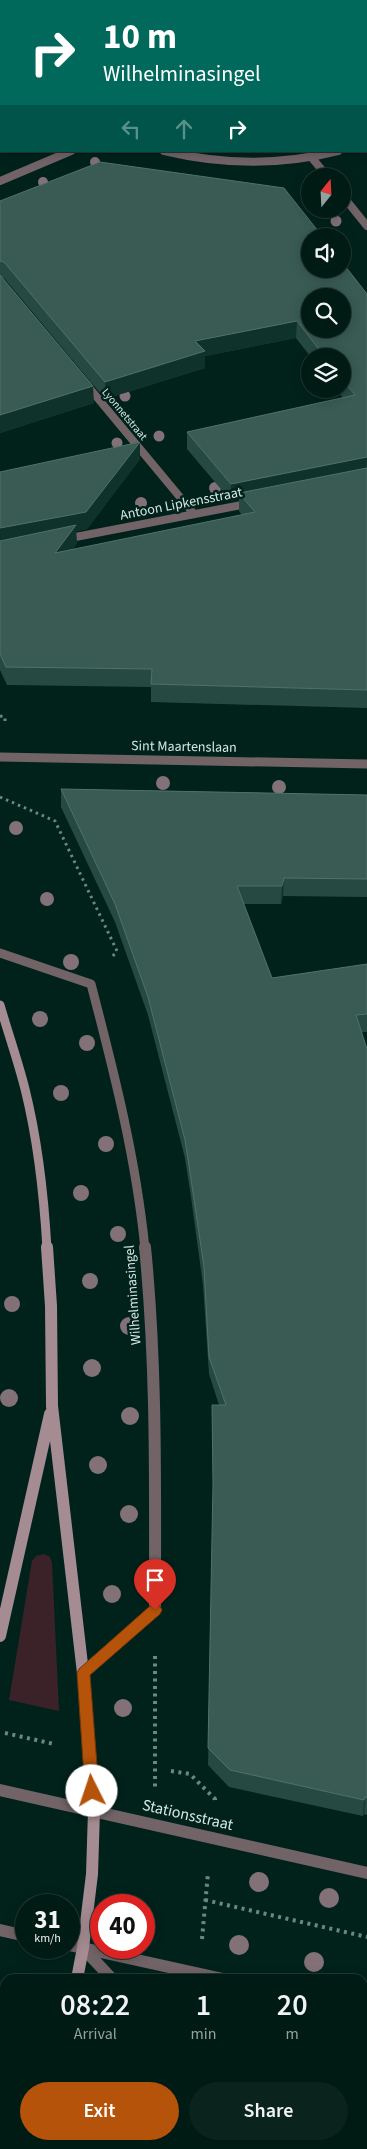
<!DOCTYPE html>
<html lang="en">
<head>
<meta charset="utf-8">
<style>
	:root { --surface:#001a14; --page:#0a231d; --text:#f1f3f6; --muted:#95a1a0; --line:#223834; --accent:#b45309 }
	body { margin:0; font-family:"Source Sans 3",sans-serif; background:var(--page); color:var(--text); height:100vh; display:flex; flex-direction:column; font-size:19px; white-space:nowrap }
	* { box-sizing:border-box; margin:0 }
	p { font-size:16px; color:var(--muted) }
	.icon { flex:none; width:28px; height:28px; fill:none; stroke:currentColor; stroke-width:2; stroke-linecap:round; stroke-linejoin:round }
	.map { position:relative; flex:1; overflow:hidden }
	.sheet { position:absolute; left:0px; top:1974px; width:368px; height:176px; display:flex; flex-direction:column; background:var(--surface); border-radius:15px 15px 0 0; box-shadow:0 2px 12px #0003,0 0 0 1px var(--line) }
	.sheet>* { flex:none }
	.banner { position:absolute; left:0px; top:0px; width:368px; height:152px; box-shadow:0 2px 12px #0003,0 0 0 1px var(--line); background:#00695c; color:#fff; overflow:hidden }
	.needle { width:32px; rotate:18deg }
	.fabs { position:absolute; left:301px; top:168px; display:grid; gap:10px }
	.fabs a { display:grid; place-items:center; width:50px; height:50px; border-radius:50%; background:var(--surface); box-shadow:0 2px 12px #0003,0 0 0 1px var(--line); font-size:25px }
	.speed { position:absolute; left:15px; top:1894px; display:flex; gap:10px; font-size:25px; font-weight:700; text-align:center }
	.speed>* { display:grid; place-content:center; width:65px; height:65px; border-radius:50%; background:var(--surface); box-shadow:0 2px 12px #0003,0 0 0 1px var(--line); line-height:1 }
	.speed small { font-size:12px; font-weight:400 }
	.speed .limit { border:8px solid #d22; background:#fff; color:#111 }
	.pin { position:absolute; display:grid; place-items:center; width:42px; height:42px; color:#fff; margin:-51px -21px; border-radius:50% 50% 50% 0; rotate:-45deg; box-shadow:0 0 5px #0007 }
	.pin .icon { rotate:45deg }
	.me { position:absolute; width:55px; margin:-28px; rotate:356deg; stroke-linejoin:round; filter:drop-shadow(0 0 4px #0008) }
	.turn { display:flex; align-items:center; gap:18px; height:105px; padding:0 20px; font-size:22px }
	.turn .icon { width:65px; height:65px; stroke-width:2.5 }
	.turn b { display:block; font-size:35px; line-height:42px }
	.lanes { display:flex; align-items:center; height:48px; padding:0 20px; background:#0003; justify-content:center; gap:25px; direction:ltr }
	.lanes .off { opacity:.35 }
	.eta { display:flex; justify-content:space-evenly; align-items:center; height:85px; text-align:center }
	.eta b { font-size:30px; font-weight:600; line-height:35px }
	.button { display:flex; gap:10px; margin-top:auto; padding:10px 20px }
	.button a { flex:1; height:58px; border-radius:30px; background:var(--accent); color:#fff; font-size:20px; font-weight:600; line-height:58px; text-align:center }
	.button a+a { background:var(--page); color:var(--text) }
	.map>svg:first-child { display:block }
</style>
</head>
<body>
<div class="map">
<svg width="367" height="2149" viewBox="0 0 367 2149">
	<rect width="100%" height="100%" fill="#00221b"/>
	<!-- green -->
	<polygon fill="#3b2229" points="44,1554 50,1557 52,1563 59,1711 9,1700 32,1561 36,1556"/>
	<g fill="none" stroke-linecap="round" stroke-linejoin="round">
		<!-- path-far1 -->
		<g stroke="#6c8781" stroke-width="3" stroke-dasharray="2.5 4" stroke-linecap="butt">
			<polyline points="0,716 5,717 5,724"/>
			<polyline points="0,797 55,821 117,951 112,957"/>
		</g>
		<!-- path -->
		<g stroke="#6c8781" stroke-width="4" stroke-dasharray="3 4.5" stroke-linecap="butt">
			<polyline points="155,1656 155,1790"/>
			<polyline points="5,1733 54,1744"/>
			<polyline points="171,1771 190,1774 215,1799 215,1804"/>
			<polyline points="205,1900 367,1937"/>
			<polyline points="202,1939 208,1873"/>
		</g>
		<!-- street-far2 -->
		<g stroke="#726367" stroke-width="8">
			<path d="M 164,151 C 223,165 279,166 338,151"/>
			<polyline points="312,158 327,176"/>
			<polyline points="0,181 71,151"/>
			<polyline points="342,195 367,226"/>
			<polyline points="86,384 194,514"/>
			<polyline points="65,539 252,503"/>
		</g>
		<!-- street-far1 -->
		<g stroke="#726367" stroke-width="9">
			<polyline points="0,757 367,764"/>
			<path d="M 0,953 L 91,984 C 114,1072 136,1158 145,1249"/>
		</g>
		<!-- street -->
		<g stroke="#726367" stroke-width="12">
			<path d="M 83,1673 L 155,1610 C 155,1489 157,1368 145,1247"/>
			<polyline points="0,1790 367,1873"/>
			<polyline points="0,1930 26,1936"/>
			<polyline points="69,1945 223,1979"/>
			<polyline points="83,1948 112,1979"/>
			<polyline points="362,2011 367,2012"/>
			<polyline points="142,2145 142,2149"/>
		</g>
		<!-- secondary-far1 -->
		<path stroke="#a48c92" stroke-width="9" d="M 0,1005 C 8,1033 18,1061 25,1089 C 38,1141 44,1196 47,1249"/>
		<!-- secondary -->
		<g stroke="#a48c92" stroke-width="12">
			<polyline points="47,1247 51,1306 52,1406 83,1673 94,1811 92,1874 83,1948 77,1979"/>
			<polyline points="0,1636 50,1414"/>
			<polyline points="51,2145 51,2149"/>
		</g>
	</g>
	<!-- trees -->
	<g fill="#827176">
		<circle cx="95" cy="162" r="5"/>
		<circle cx="43" cy="182" r="5"/>
		<circle cx="336" cy="221" r="5.5"/>
		<circle cx="125" cy="396" r="5.5"/>
		<circle cx="159" cy="436" r="5.5"/>
		<circle cx="117" cy="443" r="5.5"/>
		<circle cx="215" cy="488" r="6"/>
		<circle cx="141" cy="503" r="6"/>
		<circle cx="163" cy="783" r="7"/>
		<circle cx="279" cy="787" r="7"/>
		<circle cx="16" cy="828" r="7"/>
		<circle cx="47" cy="899" r="7"/>
		<circle cx="71" cy="962" r="8"/>
		<circle cx="40" cy="1019" r="8"/>
		<circle cx="87" cy="1043" r="8"/>
		<circle cx="61" cy="1093" r="8"/>
		<circle cx="106" cy="1144" r="8"/>
		<circle cx="81" cy="1193" r="8"/>
		<circle cx="118" cy="1234" r="8"/>
		<circle cx="90" cy="1281" r="8"/>
		<circle cx="12" cy="1304" r="8"/>
		<circle cx="129" cy="1326" r="9"/>
		<circle cx="92" cy="1368" r="9"/>
		<circle cx="9" cy="1398" r="9"/>
		<circle cx="130" cy="1416" r="9"/>
		<circle cx="98" cy="1465" r="9"/>
		<circle cx="129" cy="1514" r="9"/>
		<circle cx="112" cy="1594" r="9"/>
		<circle cx="123" cy="1708" r="9"/>
		<circle cx="259" cy="1882" r="10"/>
		<circle cx="329" cy="1898" r="10"/>
		<circle cx="239" cy="1945" r="10"/>
		<circle cx="314" cy="1962" r="10"/>
	</g>
	<!-- wall -->
	<g fill="#264a42">
		<polygon points="63,0 104,0 96,1 67,1"/>
		<polygon points="0,202 367,294 367,708 151,702 151,687 7,685 0,670 0,472 140,459 87,529 76,531 77,543 72,550 242,515 239,511 239,499 231,501 187,449 187,432 343,398 336,389 342,389 342,356 310,356 296,338 205,356 205,368 105,399 4,278 3,278 94,403 0,433"/>
		<polygon points="61,789 367,795 367,897 283,896 281,904 243,904 272,978 367,964 367,1032 362,1032 367,1049 367,1815 364,1814 363,1816 229,1787 208,1765 213,1496 212,1405 219,1405 209,1374 203,1285 191,1197 185,1158 148,1015 115,922 61,807"/>
		<polygon points="204,2145 362,2145 367,2149 204,2149"/>
	</g>
	<!-- shaded-wall -->
	<g fill="#0f332b">
		<polygon points="78,0 104,0 96,1 78,1"/>
		<polygon points="297,321 296,338 205,356 205,368 105,399 105,382 195,341"/>
		<polygon points="93,386 94,403 0,433 0,415"/>
		<polygon points="140,442 140,459 87,529 76,531 77,543 56,570 0,545 0,528"/>
		<polygon points="367,457 366,474 239,493 239,499 231,501 231,484"/>
		<polygon points="284,878 283,896 281,904 282,886"/>
		<polygon points="365,1797 364,1814 363,1816 364,1800"/>
	</g>
	<!-- building -->
	<g fill="#395b53" stroke="#51716a" fill-rule="evenodd">
		<path d="M 100,162 L 284,188 L 322,236 L 310,236 L 310,269 L 342,269 L 342,262 L 367,294 L 367,457 L 231,484 L 187,432 L 355,395 L 342,379 L 342,356 L 324,356 L 297,321 L 195,341 L 205,351 L 105,382 L 4,262 L 0,261 L 0,201 ZM 310,296 L 342,296 L 342,329 L 310,329 Z"/>
		<polygon points="0,275 93,386 0,415"/>
		<polygon points="140,442 86,512 0,528 0,472"/>
		<polygon points="367,468 367,690 151,684 152,669 6,667 0,654 0,541 76,525 55,553 255,512 239,493"/>
		<polygon points="61,789 367,795 367,879 284,878 282,886 237,886 272,978 367,964 367,1014 356,1015 367,1049 367,1798 365,1797 364,1800 230,1770 208,1748 213,1484 212,1405 226,1405 209,1357 204,1267 191,1179 185,1140 148,997 115,904"/>
		<polygon points="362,2059 367,2060 367,2149 223,2149 222,2147 212,2145 362,2145"/>
	</g>
	<!-- route -->
	<polygon fill="#b45309" stroke="#753606" points="155,1604 160,1606 162,1610 160,1614 90,1675 99,1791 97,1795 92,1797 87,1795 85,1791 77,1673 79,1669 150,1606"/>
	<g text-anchor="middle" stroke-width="5" stroke-linejoin="round" paint-order="stroke">
		<!-- far-street labels -->
		<g font-size="11" fill="#d4e8e3" stroke="#00221b">
			<text transform="translate(125 414) rotate(50)" y="4">Lyonnetstraat</text>
		</g>
		<!-- street labels -->
		<g font-size="14" fill="#d4e8e3" stroke="#00221b">
			<text transform="translate(181 503) rotate(-11)" y="5">Antoon Lipkensstraat</text>
			<text transform="translate(184 746) rotate(1)" y="5">Sint Maartenslaan</text>
			<text transform="translate(132 1295) rotate(-94)" y="5">Wilhelminasingel</text>
		</g>
		<!-- near-street labels -->
		<g font-size="16" fill="#d4e8e3" stroke="#00221b">
			<text transform="translate(188 1814) rotate(13)" y="6">Stationsstraat</text>
		</g>
	</g>
</svg>
<div class="fabs">
<a><svg class="needle" viewBox="-14 -14 28 28"><path d="M0-13l5 13h-10z" fill="#e53935"/><path d="M0 13l5-13h-10z" fill="#95a1a0"/></svg></a>
<a><svg class="icon" aria-label="sound" viewBox="0 0 24 24"><path d="M4 9h4l5-4v14l-5-4H4zM17 9q2 3 0 6"/></svg></a>
<a><svg class="icon" aria-label="search" viewBox="0 0 24 24"><circle cx="10" cy="10" r="6"/><path d="M15 15l6 6"/></svg></a>
<a><svg class="icon" aria-label="layers" viewBox="0 0 24 24"><path d="M12 4l9 5-9 5-9-5zM3 14l9 5 9-5"/></svg></a>
</div>
<div class="speed"><div>31<small>km/h</small></div><div class="limit">40</div></div>
<div class="pin" style="left:155px;top:1610px;background:#d93025"><svg class="icon" aria-label="arrive" viewBox="0 0 24 24"><path d="M6 21V4h12l-3 4 3 4H6"/></svg></div>
<svg class="me" style="left:92px;top:1791px" viewBox="-20 -20 40 40"><circle r="19" fill="#fff"/><path d="M0-13L10 11 0 6-10 11z" fill="#b45309"/></svg>
<div class="banner">
<div class="turn"><svg class="icon" aria-label="right" viewBox="0 0 24 24"><path d="M7 20v-9h11M14 6l5 5-5 5"/></svg><div><b>10 m</b>Wilhelminasingel</div></div>
<div class="lanes"><svg class="icon off" aria-label="left" viewBox="0 0 24 24"><path d="M17 20v-9H6M10 6l-5 5 5 5"/></svg><svg class="icon off" aria-label="ahead" viewBox="0 0 24 24"><path d="M12 20V5M6 11l6-6 6 6"/></svg><svg class="icon" aria-label="right" viewBox="0 0 24 24"><path d="M7 20v-9h11M14 6l5 5-5 5"/></svg></div>
</div>
<section class="sheet">
<div class="eta">
<div><b>08:22</b><p>Arrival</p></div>
<div><b>1</b><p>min</p></div>
<div><b>20</b><p>m</p></div>
</div>
<div class="button"><a>Exit</a><a>Share</a></div>
</section>
</div>
</body>
</html>
